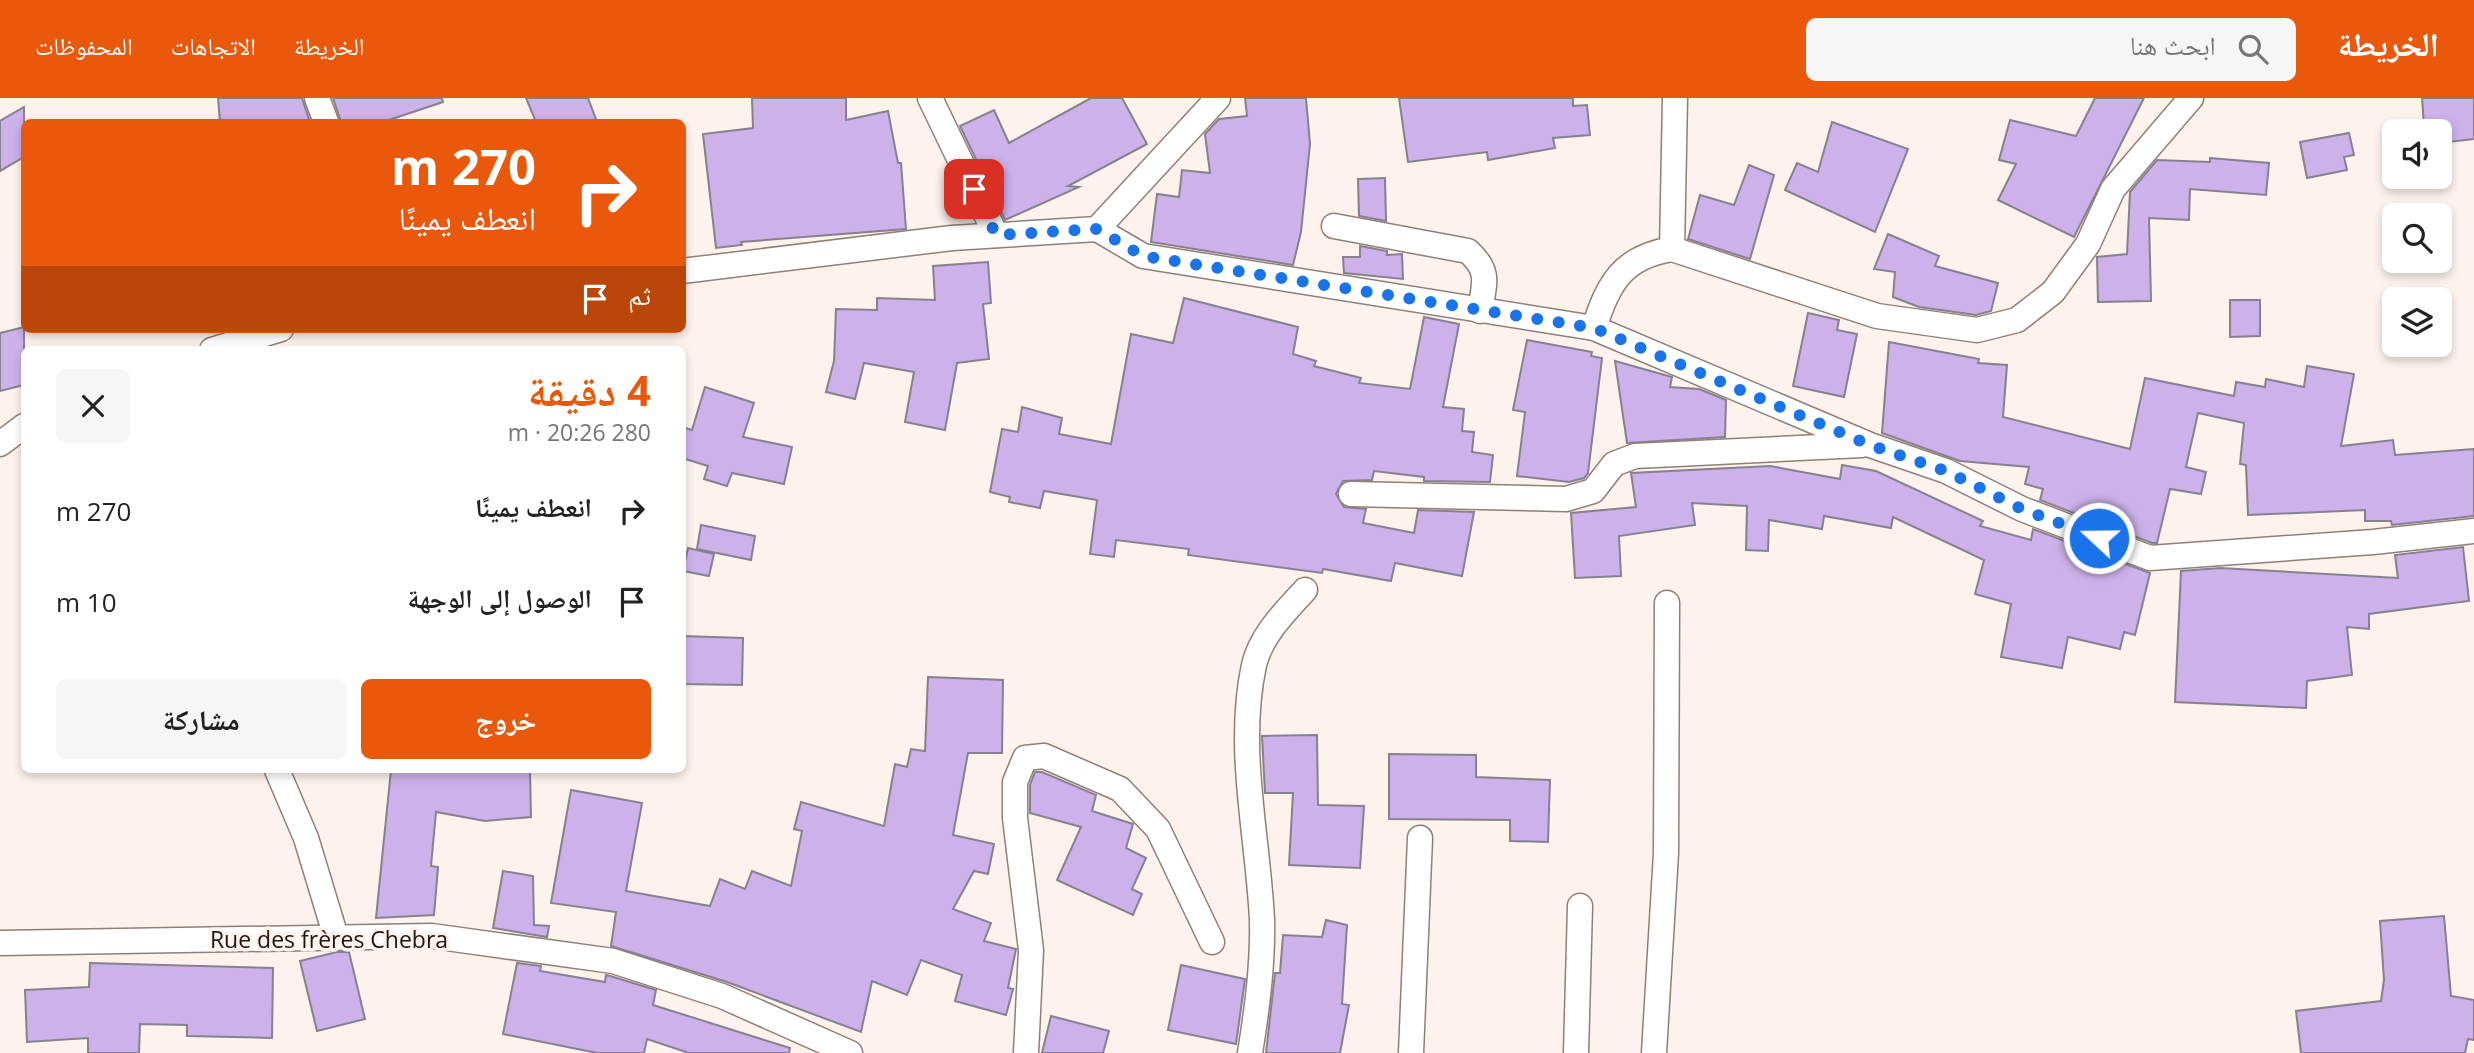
<!DOCTYPE html>
<html lang="ar">
<head>
<meta charset="utf-8">
<style>
	:root { --surface:#fff; --page:#f6f6f6; --text:#222; --muted:#767676; --accent:#ea580c }
	body { margin:0; font-family:"Open Sans","Noto Naskh Arabic",sans-serif; background:var(--page); color:var(--text); direction:rtl; height:100vh; display:flex; flex-direction:column; font-size:26px; white-space:nowrap }
	* { box-sizing:border-box; margin:0 }
	p { font-size:23px; color:var(--muted) }
	.icon { flex:none; width:38px; height:38px; fill:none; stroke:currentColor; stroke-width:2; stroke-linecap:round; stroke-linejoin:round }
	.map { position:relative; flex:1; overflow:hidden; direction:ltr }
	.panel { position:absolute; left:21px; top:248px; width:665px; height:427px; display:flex; flex-direction:column; background:var(--surface); border-radius:10px; box-shadow:0 4px 10px #0003; direction:rtl }
	.panel>* { flex:none }
	.guide { position:absolute; left:21px; top:21px; width:665px; height:214px; border-radius:10px; box-shadow:0 4px 10px #0003; direction:rtl; background:#ea580c; color:#fff; overflow:hidden }
	.tools { position:absolute; left:2382px; top:21px; display:grid; gap:14px }
	.tools a { display:grid; place-items:center; width:70px; height:70px; border-radius:10px; background:var(--surface); box-shadow:0 4px 10px #0003; font-size:35px }
	.pin { position:absolute; display:grid; place-items:center; width:60px; height:60px; color:#fff; margin:-30px; border-radius:14px; box-shadow:0 4px 10px #0006 }
	.me { position:absolute; width:77px; margin:-38px; rotate:291deg; stroke-linejoin:round; filter:drop-shadow(0 0 5px #0008) }
	.turn { display:flex; align-items:center; gap:24px; height:147px; padding:0 35px; font-size:32px }
	.turn .icon { width:91px; height:91px; stroke-width:2.5 }
	.turn b { display:block; font-size:49px; line-height:60px }
	.then { display:flex; align-items:center; height:66px; padding:0 35px; background:#0003; gap:14px; font-size:26px }
	.round { display:grid; place-items:center; flex:none; width:74px; height:74px; border-radius:10px; background:var(--page) }
	.head { display:flex; align-items:center; justify-content:space-between; height:119px; padding:0 35px }
	h1 { font-size:42px; font-weight:700; line-height:52px; color:var(--accent) }
	.button { display:flex; gap:14px; margin-top:auto; padding:14px 35px }
	.button a { flex:1; height:80px; border-radius:10px; background:var(--accent); color:#fff; font-size:28px; font-weight:700; line-height:80px; text-align:center }
	.button a+a { background:var(--page); color:var(--text) }
	ul { padding:0; list-style:none }
	li { display:flex; align-items:center; gap:21px; height:91px; padding:0 35px }
	li div { flex:1 }
	li b { display:block; font-size:26px }
	li em { font-style:normal }
	header { display:flex; align-items:center; gap:42px; box-sizing:border-box; height:98px; padding:0 35px; background:var(--accent); color:#fff }
	header strong { font-size:33px }
	nav { display:flex; gap:38px; margin-inline-start:auto; font-size:24px }
	.search { width:490px; height:63px; background:var(--page); display:flex; align-items:center; gap:18px; box-sizing:border-box; padding:0 24px; border-radius:10px; color:var(--muted); font-size:26px }
	.map>svg:first-child { display:block }
</style>
</head>
<body>
<header>
<strong>الخريطة</strong>
<div class="search"><svg class="icon" aria-label="search" viewBox="0 0 24 24"><circle cx="10" cy="10" r="6"/><path d="M15 15l6 6"/></svg>ابحث هنا</div>
<nav><a>الخريطة</a><a>الاتجاهات</a><a>المحفوظات</a></nav>
</header>
<div class="map">
<svg width="2474" height="955" viewBox="0 0 2474 955">
	<rect width="100%" height="100%" fill="#fdf2ec"/>
	<!-- building -->
	<g fill="#ccb1ea" stroke="#87808f" stroke-width="2">
		<polygon points="218,0 302,0 310,24 220,24"/>
		<polygon points="333,0 442,0 443,4 383,24 341,24"/>
		<polygon points="526,0 588,0 597,24 536,24"/>
		<polygon points="752,0 846,0 846,22 888,13 898,65 901,65 906,131 741,144 742,147 716,150 703,36 753,30"/>
		<polygon points="1091,0 1122,0 1147,46 1068,88 1079,89 1005,122 960,28 994,12 1009,45"/>
		<polygon points="1245,0 1306,0 1310,46 1301,134 1293,167 1151,144 1157,96 1179,99 1182,72 1210,75 1205,36 1219,21 1247,18"/>
		<polygon points="1399,0 1573,0 1573,8 1587,7 1590,37 1553,40 1555,50 1488,62 1487,54 1408,64"/>
		<polygon points="2095,0 2144,0 2074,139 1998,102 2016,66 1999,62 2010,22 2076,38"/>
		<polygon points="2422,0 2474,0 2474,41 2440,45 2437,26 2424,27"/>
		<polygon points="24,9 24,59 0,73 0,23"/>
		<polygon points="1832,24 1908,51 1875,134 1785,92 1797,65 1818,74"/>
		<polygon points="2349,35 2354,57 2344,59 2347,72 2307,80 2300,44"/>
		<polygon points="2210,60 2269,65 2266,97 2190,91 2189,122 2149,120 2151,203 2098,204 2097,159 2127,156 2130,94 2157,62 2210,64"/>
		<polygon points="1749,67 1774,77 1750,161 1688,141 1700,97 1734,107"/>
		<polygon points="1385,80 1386,123 1359,118 1358,81"/>
		<polygon points="1888,136 1939,158 1935,168 1998,185 1991,213 1976,217 1919,209 1893,199 1895,174 1874,171"/>
		<polygon points="1360,148 1387,153 1387,157 1402,156 1403,181 1344,175 1343,159 1360,159"/>
		<polygon points="988,164 991,205 983,206 989,261 957,265 945,332 905,324 914,274 864,265 855,301 826,294 834,263 836,211 877,212 877,200 935,202 933,168"/>
		<polygon points="1184,200 1298,229 1293,256 1316,263 1314,268 1361,280 1359,285 1410,291 1424,219 1459,226 1443,309 1464,311 1462,333 1474,334 1472,354 1493,357 1490,384 1424,383 1424,379 1374,373 1372,382 1343,383 1336,396 1344,409 1366,411 1363,425 1414,435 1418,412 1474,414 1462,478 1395,465 1391,483 1323,471 1322,475 1188,457 1189,451 1116,442 1114,459 1090,456 1097,402 1044,393 1040,410 1009,404 1010,399 990,394 1002,331 1018,334 1022,309 1062,320 1059,336 1111,346 1131,236 1173,245"/>
		<polygon points="2230,202 2260,202 2260,238 2230,239"/>
		<polygon points="1808,215 1839,222 1837,232 1857,236 1844,299 1793,288"/>
		<polygon points="24,229 24,287 0,293 0,235"/>
		<polygon points="1527,242 1592,254 1591,258 1602,260 1588,375 1584,380 1569,384 1517,378 1525,314 1513,312"/>
		<polygon points="1889,244 1979,261 1978,265 2007,267 2003,319 2130,351 2145,280 2234,298 2236,284 2265,289 2266,281 2304,289 2307,268 2354,276 2341,348 2393,342 2395,357 2474,351 2474,418 2392,427 2391,423 2365,423 2365,412 2248,417 2246,367 2240,366 2244,325 2198,315 2186,369 2206,374 2201,396 2170,391 2157,445 2152,445 2040,402 2043,391 2025,386 2029,369 1960,363 1882,335"/>
		<polygon points="1615,263 1672,279 1670,289 1699,291 1726,302 1725,339 1627,345"/>
		<polygon points="705,289 754,305 743,339 792,349 784,386 732,375 727,388 704,381 708,368 682,360 682,329 692,332"/>
		<polygon points="1842,367 1876,373 1983,423 1980,428 2031,442 2033,431 2150,475 2135,537 2124,534 2120,551 2068,539 2062,570 2001,559 2011,506 1975,496 1984,462 1893,419 1891,430 1824,418 1822,431 1769,422 1768,453 1746,452 1747,408 1692,405 1695,427 1619,438 1621,478 1575,480 1571,415 1636,409 1631,375 1770,368 1840,381"/>
		<polygon points="701,427 755,438 751,462 697,451"/>
		<polygon points="2463,449 2469,503 2369,516 2369,531 2347,529 2352,577 2307,583 2306,610 2175,604 2181,473 2220,470 2398,480 2395,457"/>
		<polygon points="688,450 714,456 709,478 683,473"/>
		<polygon points="682,538 743,540 742,587 682,586"/>
		<polygon points="928,579 1003,582 1002,655 968,655 953,737 994,746 988,776 974,773 953,811 991,825 984,843 1016,851 1008,890 1013,891 1006,917 955,903 962,877 921,862 907,897 872,883 861,934 727,884 611,848 616,814 551,805 571,692 642,705 626,793 710,808 720,781 745,791 752,773 791,788 802,733 794,731 801,704 884,728 895,666 907,669 911,651 925,653"/>
		<polygon points="1317,637 1318,707 1364,708 1360,770 1289,767 1293,695 1265,695 1262,638"/>
		<polygon points="1389,656 1476,657 1476,679 1550,682 1548,744 1510,743 1510,722 1389,721"/>
		<polygon points="391,672 530,673 531,719 485,723 436,714 431,768 438,769 434,817 376,820"/>
		<polygon points="1035,674 1042,674 1096,697 1092,713 1133,726 1126,750 1146,760 1132,791 1142,796 1133,817 1057,782 1081,729 1030,715 1030,687"/>
		<polygon points="503,773 533,778 534,827 549,828 547,839 493,830"/>
		<polygon points="2444,818 2451,898 2474,902 2474,942 2468,941 2465,955 2301,955 2296,913 2381,903 2384,882 2380,823"/>
		<polygon points="1326,822 1347,827 1342,906 1349,907 1340,955 1266,955 1275,875 1280,875 1283,837 1322,839"/>
		<polygon points="337,854 349,854 365,921 317,933 300,863"/>
		<polygon points="90,865 273,870 272,940 187,938 187,927 140,926 139,955 88,955 88,940 27,944 25,892 89,889"/>
		<polygon points="517,865 541,868 540,873 605,884 606,877 610,878 656,892 653,907 790,950 789,955 689,955 647,941 644,955 597,955 503,936"/>
		<polygon points="1181,867 1245,881 1236,946 1168,932"/>
		<polygon points="1051,918 1109,933 1103,955 1042,955"/>
	</g>
	<g fill="none" stroke-linecap="round" stroke-linejoin="round">
		<defs>
			<g id="minor">
				<polyline points="317,0 326,24"/>
				<polyline points="930,0 996,137"/>
				<path d="M 1334,128 L 1468,153 C 1491,174 1484,185 1480,213"/>
				<polyline points="1097,131 1143,158 1594,230 1870,347 1946,373 2022,411 2150,460 2373,444 2474,433"/>
				<polyline points="1672,151 1675,0"/>
				<polyline points="682,173 952,140 1097,131 1218,0"/>
				<path d="M 1594,230 C 1608,186 1622,159 1672,151 L 1877,218 L 1977,232 L 2017,222 L 2053,194 L 2088,146 L 2113,91 L 2191,0"/>
				<polyline points="212,252 281,231"/>
				<polyline points="0,346 24,328"/>
				<polyline points="1351,396 1566,401 1593,393 1614,366 1635,358 1862,347"/>
				<polyline points="277,672 306,740 336,839"/>
				<polyline points="0,845 432,838 613,863 722,898 850,955"/>
				<polyline points="1026,955 1031,852 1015,720 1015,684 1025,660 1044,658 1120,691 1158,731 1212,844"/>
				<path d="M 1250,955 C 1257,911 1263,867 1262,822 C 1258,738 1236,651 1254,567 C 1261,537 1285,514 1305,492"/>
				<polyline points="1411,955 1420,740"/>
				<polyline points="1576,955 1580,808"/>
				<polyline points="1654,955 1666,755 1667,505"/>
			</g>
		</defs>
		<!-- minor casing -->
		<use href="#minor" stroke="#907f77" stroke-width="27"/>
		<!-- minor -->
		<use href="#minor" stroke="#fff" stroke-width="24"/>
	</g>
	<g fill="none" stroke-linecap="round" stroke-linejoin="round">
		<!-- route -->
		<polyline stroke="#1a73e8" stroke-width="12" stroke-dasharray="0 21.6" points="974,91 996,137 1097,131 1143,158 1594,230 1870,347 1946,373 2022,411 2099,440"/>
	</g>
	<g text-anchor="middle" stroke-width="7" stroke-linejoin="round" paint-order="stroke">
		<!-- street labels -->
		<g font-size="23" fill="#1d1613" stroke="#fdf2ec">
			<text x="329" y="850">Rue des frères Chebra</text>
		</g>
	</g>
</svg>
<div class="tools">
<a><svg class="icon" aria-label="sound" viewBox="0 0 24 24"><path d="M4 9h4l5-4v14l-5-4H4zM17 9q2 3 0 6"/></svg></a>
<a><svg class="icon" aria-label="search" viewBox="0 0 24 24"><circle cx="10" cy="10" r="6"/><path d="M15 15l6 6"/></svg></a>
<a><svg class="icon" aria-label="layers" viewBox="0 0 24 24"><path d="M12 4l9 5-9 5-9-5zM3 14l9 5 9-5"/></svg></a>
</div>
<div class="pin" style="left:974px;top:91px;background:#d93025"><svg class="icon" aria-label="arrive" viewBox="0 0 24 24"><path d="M6 21V4h12l-3 4 3 4H6"/></svg></div>
<svg class="me" style="left:2099px;top:440px" viewBox="-20 -20 40 40"><circle r="17" fill="#1a73e8" stroke="#fff" stroke-width="3"/><path d="M0-11L8 9 0 5-8 9z" fill="#fff"/></svg>
<div class="guide">
<div class="turn"><svg class="icon" aria-label="right" viewBox="0 0 24 24"><path d="M7 20v-9h11M14 6l5 5-5 5"/></svg><div><b>270 m</b>انعطف يمينًا</div></div>
<div class="then">ثم<svg class="icon" aria-label="arrive" viewBox="0 0 24 24"><path d="M6 21V4h12l-3 4 3 4H6"/></svg></div>
</div>
<section class="panel">
<div class="head"><div><h1>4 دقيقة</h1><p>280 m · 20:26</p></div><a class="round"><svg class="icon" aria-label="close" viewBox="0 0 24 24"><path d="M6 6l12 12M18 6L6 18"/></svg></a></div>
<ul>
<li><svg class="icon" aria-label="right" viewBox="0 0 24 24"><path d="M7 20v-9h11M14 6l5 5-5 5"/></svg><div><b>انعطف يمينًا</b></div><em>270 m</em></li>
<li><svg class="icon" aria-label="arrive" viewBox="0 0 24 24"><path d="M6 21V4h12l-3 4 3 4H6"/></svg><div><b>الوصول إلى الوجهة</b></div><em>10 m</em></li>
</ul>
<div class="button"><a>خروج</a><a>مشاركة</a></div>
</section>
</div>
</body>
</html>
